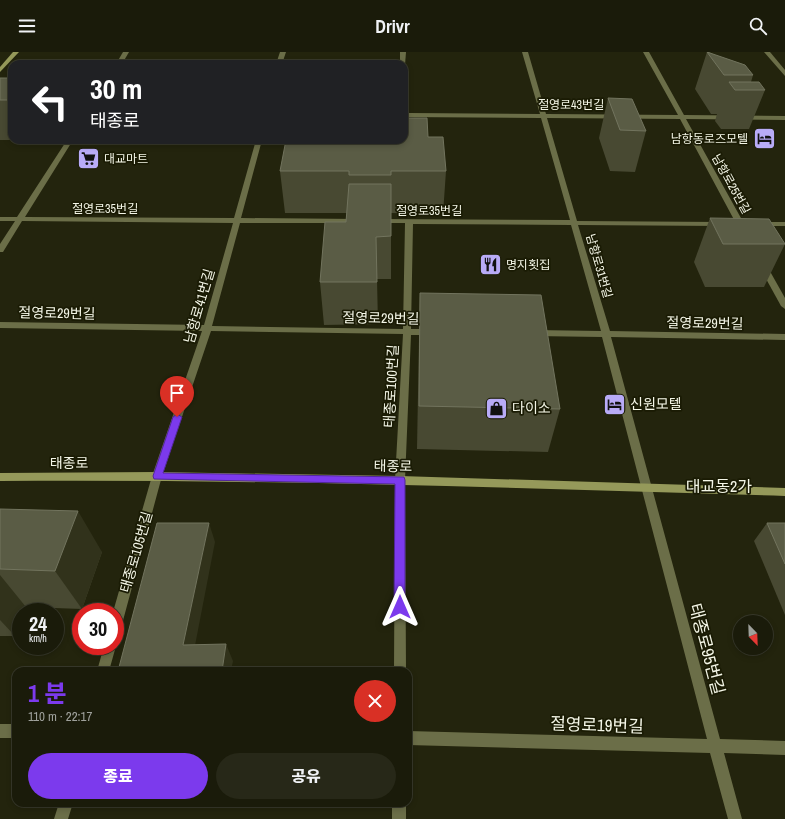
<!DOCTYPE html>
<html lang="ko">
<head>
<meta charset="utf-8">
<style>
	:root { --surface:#1a1b0a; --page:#272818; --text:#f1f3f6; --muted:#9fa19c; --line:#38392b; --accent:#7c3aed }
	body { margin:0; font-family:"Archivo Narrow","Noto Sans KR",sans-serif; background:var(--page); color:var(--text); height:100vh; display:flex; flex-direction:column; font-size:15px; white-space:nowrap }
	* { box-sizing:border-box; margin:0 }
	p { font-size:13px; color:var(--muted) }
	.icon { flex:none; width:22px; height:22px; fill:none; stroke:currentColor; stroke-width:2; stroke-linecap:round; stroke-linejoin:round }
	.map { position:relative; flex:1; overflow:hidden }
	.drawer { position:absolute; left:12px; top:615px; width:400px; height:140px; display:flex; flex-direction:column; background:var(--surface); border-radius:12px; box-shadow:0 2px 6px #0003,0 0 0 1px var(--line) }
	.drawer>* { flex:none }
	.guide { position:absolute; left:8px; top:8px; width:400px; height:84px; border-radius:12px; box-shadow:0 2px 6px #0003,0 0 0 1px var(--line); background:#202124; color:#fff; overflow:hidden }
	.needle { width:26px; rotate:157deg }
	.controls { position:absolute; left:733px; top:563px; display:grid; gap:8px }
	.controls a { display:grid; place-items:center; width:40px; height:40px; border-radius:50%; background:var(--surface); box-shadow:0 2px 6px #0003,0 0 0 1px var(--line); font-size:20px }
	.speed { position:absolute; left:12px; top:551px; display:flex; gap:8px; font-size:20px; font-weight:700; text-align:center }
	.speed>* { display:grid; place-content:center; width:52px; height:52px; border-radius:50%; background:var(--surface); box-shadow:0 2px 6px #0003,0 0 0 1px var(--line); line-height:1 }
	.speed small { font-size:10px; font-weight:400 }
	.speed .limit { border:6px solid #d22; background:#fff; color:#111 }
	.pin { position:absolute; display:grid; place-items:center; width:34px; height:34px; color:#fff; margin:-41px -17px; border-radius:50% 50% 50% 0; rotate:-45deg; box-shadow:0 0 4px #0007 }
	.pin .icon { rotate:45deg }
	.me { position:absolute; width:44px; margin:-22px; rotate:0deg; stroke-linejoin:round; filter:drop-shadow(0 0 3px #0008) }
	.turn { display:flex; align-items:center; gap:14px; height:84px; padding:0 16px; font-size:18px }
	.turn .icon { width:52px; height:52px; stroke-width:2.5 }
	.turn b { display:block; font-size:28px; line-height:34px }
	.round { display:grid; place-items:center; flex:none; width:42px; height:42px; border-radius:21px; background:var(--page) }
	.headline { display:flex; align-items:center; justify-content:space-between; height:68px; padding:0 16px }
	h1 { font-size:24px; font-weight:800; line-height:30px; color:var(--accent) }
	.primary-button { display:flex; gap:8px; margin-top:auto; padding:8px 16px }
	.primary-button a { flex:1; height:46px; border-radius:24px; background:var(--accent); color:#fff; font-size:16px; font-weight:800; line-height:46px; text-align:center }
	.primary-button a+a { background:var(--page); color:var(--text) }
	header { display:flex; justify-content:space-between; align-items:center; height:52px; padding:0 16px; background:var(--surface); font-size:18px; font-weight:800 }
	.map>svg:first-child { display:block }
</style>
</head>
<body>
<header><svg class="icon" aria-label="menu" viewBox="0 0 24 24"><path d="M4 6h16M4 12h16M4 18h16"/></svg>Drivr<svg class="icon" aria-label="search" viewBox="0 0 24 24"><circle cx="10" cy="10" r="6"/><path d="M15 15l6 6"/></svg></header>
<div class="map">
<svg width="785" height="767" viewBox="0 0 785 767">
	<rect width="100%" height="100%" fill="#23240d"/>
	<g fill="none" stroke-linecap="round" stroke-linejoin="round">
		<!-- minor -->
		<g fill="#6b6e48" fill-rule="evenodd">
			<polygon points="123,0 129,0 122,12 116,12"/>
			<polygon points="280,0 286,0 282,12 276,12"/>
			<polygon points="400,0 406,0 405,13 400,12"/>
			<polygon points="522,0 528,0 546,62 678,63 643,0 649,0 684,63 785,64 785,68 686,67 747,177 743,179 739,177 680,67 547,66 577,169 721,170 725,172 721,174 578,173 610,279 785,282 785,288 611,285 720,687 785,689 785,703 724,701 742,767 728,767 710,701 408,693 408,679 707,687 602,285 533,284 529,281 533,278 601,279 571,173 413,172 411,277 431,277 435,280 431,283 411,283 405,428 406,619 394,619 395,428 403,282 211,279 162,424 121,576 119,580 115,582 115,560 113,560 152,424 202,279 0,276 0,270 204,273 233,171 22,169 3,200 0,200 0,192 15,169 0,169 0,165 17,165 67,88 73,88 25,165 234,166 256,88 262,88 241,166 359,167 363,169 359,171 240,171 212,274 403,277 405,171 376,171 376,167 570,168 541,66 404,65 404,36 407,38 408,61 540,62"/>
			<polygon points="764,0 770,0 785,18 785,24"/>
			<rect x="756" y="170" width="29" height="4"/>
			<polygon points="760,212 763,212 767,214 785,246 785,257 781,254 759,214"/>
			<polygon points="115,591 116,594 109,619 97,619 104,594 115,594"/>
			<rect x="0" y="672" width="16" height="14"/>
			<polygon points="59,751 73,751 68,767 54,767"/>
			<rect x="392" y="751" width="14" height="16"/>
		</g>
		<!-- secondary -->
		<g fill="#95995a" fill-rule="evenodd">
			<polygon points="13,0 19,0 0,20 0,15"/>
			<path d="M 157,420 L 400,424 L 785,436 L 785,444 C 523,436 262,427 0,429 L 0,421 Z"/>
		</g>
	</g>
	<!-- wall -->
	<g fill="#484932">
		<polygon points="707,0 709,0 753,23 751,30 765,38 749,77 721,77 715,69 717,62 711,62 695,37"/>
		<polygon points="0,26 12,26 12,88 33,88 0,88"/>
		<polygon points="608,46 646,79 635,120 610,119 599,86"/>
		<polygon points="428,85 446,119 443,162 391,161 391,227 377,227 378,272 324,273 320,230 346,170 347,161 285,161 280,119"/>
		<polygon points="710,166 785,192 764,235 705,235 694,210"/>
		<polygon points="420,241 560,357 548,400 417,397 419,285"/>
		<polygon points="0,457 102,500 82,557 26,555 21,560 21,568 15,584 0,584"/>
		<polygon points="767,471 785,471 785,563 754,489"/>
	</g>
	<!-- shaded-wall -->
	<g fill="#31321b">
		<polygon points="78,459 102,500 82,557 55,519"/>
		<polygon points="209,471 215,490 192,609 183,593"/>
		<polygon points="0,523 26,555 24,560 21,560 21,568 15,584 0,568"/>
		<polygon points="226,592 233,609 231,619 222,619"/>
	</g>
	<!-- building -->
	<g fill="#5a5c45" stroke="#72745e">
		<polygon points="707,0 745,13 753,23 724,23"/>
		<rect x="0" y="26" width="12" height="22"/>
		<polygon points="729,30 759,30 765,38 735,38"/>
		<polygon points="608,46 632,47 646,79 620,78"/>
		<polygon points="404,66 427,66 428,85 443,85 446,119 391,119 391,123 349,123 349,119 280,119 286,88 404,88"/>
		<polygon points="349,132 391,132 391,184 376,185 377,230 320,230 325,170 346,170"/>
		<polygon points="710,166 769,167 785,192 723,192"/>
		<polygon points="420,241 541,243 560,357 419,354"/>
		<polygon points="0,457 78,459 55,519 0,517"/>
		<polygon points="157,471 209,471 183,593 226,592 222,619 118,619"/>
		<polygon points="767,471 785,471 785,512"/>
	</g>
	<!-- route -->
	<polygon fill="#7c3aed" stroke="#51269a" points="177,362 182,365 163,421 404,425 405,428 405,555 404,559 400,560 396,559 394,555 395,432 154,427 153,424 173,365"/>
	<!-- icons -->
	<defs>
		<symbol id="hotel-square" viewBox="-11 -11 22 22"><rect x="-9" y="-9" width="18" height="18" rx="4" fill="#b8abf7" stroke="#1a1b04"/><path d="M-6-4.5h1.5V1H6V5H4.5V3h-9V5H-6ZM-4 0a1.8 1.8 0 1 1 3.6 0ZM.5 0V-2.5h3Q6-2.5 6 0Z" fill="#111"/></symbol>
		<symbol id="supermarket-square" viewBox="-11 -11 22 22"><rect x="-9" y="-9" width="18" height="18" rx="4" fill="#b8abf7" stroke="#1a1b04"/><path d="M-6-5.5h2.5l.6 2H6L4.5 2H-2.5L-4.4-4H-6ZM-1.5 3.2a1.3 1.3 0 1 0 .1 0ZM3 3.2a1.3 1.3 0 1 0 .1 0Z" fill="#111"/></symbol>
		<symbol id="restaurant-square" viewBox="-11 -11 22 22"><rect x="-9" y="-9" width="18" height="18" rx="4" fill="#b8abf7" stroke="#1a1b04"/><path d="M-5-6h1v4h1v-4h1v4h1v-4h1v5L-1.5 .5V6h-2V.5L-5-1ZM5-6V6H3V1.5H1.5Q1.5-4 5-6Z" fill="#111"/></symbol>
		<symbol id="shop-square" viewBox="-11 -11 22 22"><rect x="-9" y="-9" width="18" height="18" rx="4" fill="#b8abf7" stroke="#1a1b04"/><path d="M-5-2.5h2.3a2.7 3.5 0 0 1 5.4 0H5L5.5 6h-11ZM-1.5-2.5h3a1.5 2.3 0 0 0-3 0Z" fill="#111"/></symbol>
	</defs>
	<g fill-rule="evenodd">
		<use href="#hotel-square" x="752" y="74" width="25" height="25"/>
		<use href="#supermarket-square" x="76" y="94" width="25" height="25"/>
		<use href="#restaurant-square" x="478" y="200" width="25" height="25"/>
		<use href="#hotel-square" x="602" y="340" width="25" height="25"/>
		<use href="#shop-square" x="484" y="344" width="25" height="25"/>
	</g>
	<g text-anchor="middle" stroke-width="3.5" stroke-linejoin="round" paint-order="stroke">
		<!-- far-street labels -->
		<g font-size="12" fill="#f4f6e7" stroke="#1a1b04">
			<text x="571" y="57">절영로43번길</text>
			<text transform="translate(731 132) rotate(61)" y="4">남항로25번길</text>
			<text x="105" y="161">절영로35번길</text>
			<text x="429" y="163">절영로35번길</text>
			<text transform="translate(599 214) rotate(74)" y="4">남항로31번길</text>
		</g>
		<!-- far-poi labels -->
		<g font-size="12" fill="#f4f6e7" stroke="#1a1b04" text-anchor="start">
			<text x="748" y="91" text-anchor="end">남항동로즈모텔</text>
			<text x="104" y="111">대교마트</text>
			<text x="506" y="217">명지횟집</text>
		</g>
		<!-- street labels -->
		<g font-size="14" fill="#f4f6e7" stroke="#1a1b04">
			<text transform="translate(199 254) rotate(-74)" y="5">남항로41번길</text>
			<text transform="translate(57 261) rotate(1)" y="5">절영로29번길</text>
			<text transform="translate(381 266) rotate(1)" y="5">절영로29번길</text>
			<text transform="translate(705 271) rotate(1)" y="5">절영로29번길</text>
			<text transform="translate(391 334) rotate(-87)" y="5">태종로100번길</text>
			<text x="69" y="416">태종로</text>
			<text transform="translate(393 414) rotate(1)" y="5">태종로</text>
			<text transform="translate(136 500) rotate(-74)" y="5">태종로105번길</text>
		</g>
		<!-- poi labels -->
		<g font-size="14" fill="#f4f6e7" stroke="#1a1b04" text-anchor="start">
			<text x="630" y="357">신원모텔</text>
			<text x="512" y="361">다이소</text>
		</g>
		<!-- quarter labels -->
		<g font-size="16" fill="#f4f6e7" stroke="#1a1b04">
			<text x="719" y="440">대교동2가</text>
		</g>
		<!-- near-street labels -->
		<g font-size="17" fill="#f4f6e7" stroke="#1a1b04">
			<text transform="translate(707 597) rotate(75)" y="6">태종로95번길</text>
			<text transform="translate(597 673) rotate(2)" y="6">절영로19번길</text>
		</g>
	</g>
</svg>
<div class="controls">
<a><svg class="needle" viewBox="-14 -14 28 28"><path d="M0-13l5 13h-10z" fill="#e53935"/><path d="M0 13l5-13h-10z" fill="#9fa19c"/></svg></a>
</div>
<div class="speed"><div>24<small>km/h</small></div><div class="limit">30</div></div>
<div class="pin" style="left:177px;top:365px;background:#d93025"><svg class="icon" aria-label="arrive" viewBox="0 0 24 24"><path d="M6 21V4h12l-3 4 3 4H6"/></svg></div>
<svg class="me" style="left:400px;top:555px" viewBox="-20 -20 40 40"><path d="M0-17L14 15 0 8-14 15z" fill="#7c3aed" stroke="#fff" stroke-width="4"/></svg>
<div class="guide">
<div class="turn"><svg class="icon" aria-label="left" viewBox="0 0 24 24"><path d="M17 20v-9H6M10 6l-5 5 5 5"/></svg><div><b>30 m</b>태종로</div></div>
</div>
<section class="drawer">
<div class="headline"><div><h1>1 분</h1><p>110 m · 22:17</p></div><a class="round" style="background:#d93025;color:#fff"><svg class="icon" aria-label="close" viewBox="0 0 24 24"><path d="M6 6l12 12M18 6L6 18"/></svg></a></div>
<div class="primary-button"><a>종료</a><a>공유</a></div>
</section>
</div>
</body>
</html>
